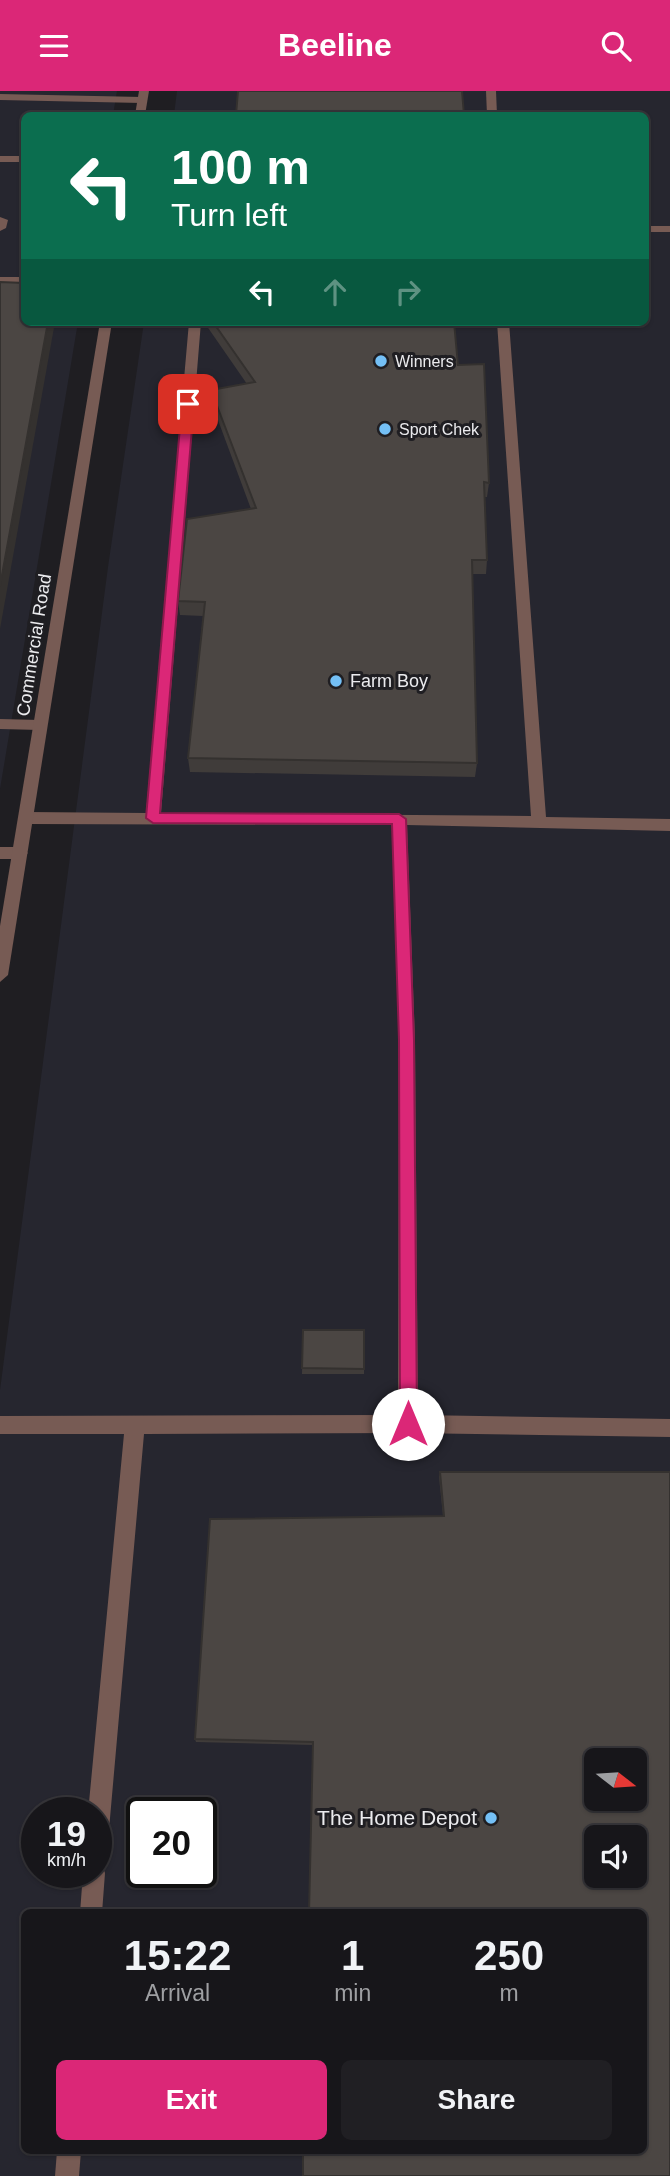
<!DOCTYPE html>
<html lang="en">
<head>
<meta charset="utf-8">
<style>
	:root { --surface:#17161a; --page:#201f23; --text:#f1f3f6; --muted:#9e9fa2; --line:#363539; --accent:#db2777 }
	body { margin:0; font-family:Arial,sans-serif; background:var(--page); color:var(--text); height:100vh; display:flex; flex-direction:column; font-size:26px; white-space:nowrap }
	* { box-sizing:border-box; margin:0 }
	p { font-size:23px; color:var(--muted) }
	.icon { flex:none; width:38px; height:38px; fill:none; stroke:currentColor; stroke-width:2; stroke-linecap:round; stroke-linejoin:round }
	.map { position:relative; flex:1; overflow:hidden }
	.sheet { position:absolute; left:21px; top:1818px; width:626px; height:245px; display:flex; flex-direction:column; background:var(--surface); border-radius:10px; box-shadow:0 2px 5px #0004,0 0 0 2px var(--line) }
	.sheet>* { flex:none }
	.top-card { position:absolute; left:21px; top:21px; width:628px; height:214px; border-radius:10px; box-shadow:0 2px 5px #0004,0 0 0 2px var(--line); background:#0b6e4f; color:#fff; overflow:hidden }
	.needle { width:46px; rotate:107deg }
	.controls { position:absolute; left:584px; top:1657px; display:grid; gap:14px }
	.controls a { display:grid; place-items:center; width:63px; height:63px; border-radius:10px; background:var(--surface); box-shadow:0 2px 5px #0004,0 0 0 2px var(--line); font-size:35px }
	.speed { position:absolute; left:21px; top:1706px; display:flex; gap:14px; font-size:35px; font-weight:700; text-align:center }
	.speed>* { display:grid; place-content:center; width:91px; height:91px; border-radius:50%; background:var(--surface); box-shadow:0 2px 5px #0004,0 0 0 2px var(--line); line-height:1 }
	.speed small { font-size:18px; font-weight:400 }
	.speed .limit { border:4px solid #111; border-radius:10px; background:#fff; color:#111 }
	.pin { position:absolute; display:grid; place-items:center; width:60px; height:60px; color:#fff; margin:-30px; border-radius:14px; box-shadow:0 4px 10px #0006 }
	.me { position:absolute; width:77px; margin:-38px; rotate:0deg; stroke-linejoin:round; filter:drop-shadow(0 0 5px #0008) }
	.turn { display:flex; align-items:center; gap:24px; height:147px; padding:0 35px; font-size:32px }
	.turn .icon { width:91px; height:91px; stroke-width:2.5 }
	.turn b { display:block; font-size:49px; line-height:60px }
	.lanes { display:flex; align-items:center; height:66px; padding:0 35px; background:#0003; justify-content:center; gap:35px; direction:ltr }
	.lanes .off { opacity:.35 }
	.eta { display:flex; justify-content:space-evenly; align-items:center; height:119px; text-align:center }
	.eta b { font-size:42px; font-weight:700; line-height:49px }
	.primary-button { display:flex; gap:14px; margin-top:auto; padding:14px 35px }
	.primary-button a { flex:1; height:80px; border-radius:10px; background:var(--accent); color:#fff; font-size:28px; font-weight:700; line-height:80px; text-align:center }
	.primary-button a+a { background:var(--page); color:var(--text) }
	header { display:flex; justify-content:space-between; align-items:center; height:91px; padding:0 35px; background:var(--accent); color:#fff; font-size:32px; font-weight:700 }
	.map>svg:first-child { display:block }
</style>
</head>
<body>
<header><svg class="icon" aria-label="menu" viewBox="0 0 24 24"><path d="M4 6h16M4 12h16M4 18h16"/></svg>Beeline<svg class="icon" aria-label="search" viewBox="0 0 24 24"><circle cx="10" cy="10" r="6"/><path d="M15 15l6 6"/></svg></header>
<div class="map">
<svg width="670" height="2085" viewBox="0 0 670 2085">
	<rect width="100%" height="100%" fill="#1f1e22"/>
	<!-- built -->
	<g fill="#26262f" fill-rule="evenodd">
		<polygon points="0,0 117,0 113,24 24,24 24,231 78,231 0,698"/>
		<path d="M 177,0 L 670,0 L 670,2085 L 0,2085 L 0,1299 L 108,476 L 144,231 L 646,231 L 646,24 L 174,24 ZM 597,1670 L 635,1670 L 635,1708 L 597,1708 ZM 37,1722 L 96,1722 L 96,1782 L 37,1782 ZM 142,1722 L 201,1722 L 201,1782 L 142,1782 ZM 597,1746 L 635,1746 L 635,1785 L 597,1785 ZM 24,1822 L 644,1822 L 644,2060 L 24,2060 Z"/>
	</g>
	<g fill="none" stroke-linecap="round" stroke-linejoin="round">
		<!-- service -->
		<g fill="#775b54" fill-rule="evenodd">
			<polygon points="486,0 496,0 497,24 487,24"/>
			<polygon points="0,3 142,6 147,9 142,12 0,9"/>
			<rect x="0" y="65" width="24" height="6"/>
			<polygon points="0,126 8,129 6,137 0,140"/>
			<rect x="646" y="135" width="24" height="6"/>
			<rect x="0" y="186" width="24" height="6"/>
			<polygon points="189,231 201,231 161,722 531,725 497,231 509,231 546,726 670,728 670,740 407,734 415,949 418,1324 670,1328 670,1346 408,1342 144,1343 107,1761 104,1769 97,1772 102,1774 105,1782 102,1822 80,1822 83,1782 96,1782 96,1722 88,1722 124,1343 0,1343 0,1325 398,1324 399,949 392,734 26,733 18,727 26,721 146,722"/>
			<polygon points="0,628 40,629 47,634 40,639 0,638"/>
			<polygon points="0,756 20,756 28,762 20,768 0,768"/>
			<polygon points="57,2060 81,2060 79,2085 55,2085"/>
		</g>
		<!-- minor -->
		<g fill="#775b54" fill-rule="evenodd">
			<polygon points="139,0 149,0 145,24 135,24"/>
			<polygon points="100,231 112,231 8,884 0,891 0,835"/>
		</g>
	</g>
	<!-- wall -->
	<g fill="#403c3a">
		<polygon points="204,231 454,231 458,274 489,392 487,406 485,406 487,469 486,483 472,483 477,672 475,686 190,681 188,667 203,525 180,524 178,510 251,418 212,313 211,299 247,293"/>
		<polygon points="303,1239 364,1239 364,1283 302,1283"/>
		<polygon points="440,1381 670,1381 313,1654 196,1651 195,1648 443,1425 439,1386"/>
	</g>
	<!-- shaded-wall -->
	<polygon fill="#34312f" points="48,231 55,231 0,538 0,495"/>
	<!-- building -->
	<g fill="#4b4643" stroke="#34312f" stroke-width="2" fill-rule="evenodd">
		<polygon points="238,0 462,0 464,24 236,24"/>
		<polygon points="0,191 24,192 24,231 48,231 0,495"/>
		<polygon points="213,231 454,231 458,274 484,273 489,392 484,391 487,469 472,469 477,672 188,667 205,511 178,510 187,428 256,417 211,299 255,291"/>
		<polygon points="303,1239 364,1239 364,1278 302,1277"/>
		<path d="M 440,1381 L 670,1381 L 670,2085 L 303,2085 L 303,2060 L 644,2060 L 644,1822 L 309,1822 L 313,1651 L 195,1648 L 210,1428 L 444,1425 ZM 597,1670 L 635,1670 L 635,1708 L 597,1708 ZM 597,1746 L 635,1746 L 635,1785 L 597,1785 Z"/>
	</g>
	<!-- route -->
	<polygon fill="#db2777" stroke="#8e194d" stroke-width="2" points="188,310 194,313 160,722 399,723 406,728 414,949 417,1333 415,1339 408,1342 402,1339 400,1333 399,949 392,733 153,732 146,727 182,313"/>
	<!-- markers -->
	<g fill="#74c0f6" stroke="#1f1e22" stroke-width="2.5">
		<circle cx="381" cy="270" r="7"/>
		<circle cx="385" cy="338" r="7"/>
		<circle cx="336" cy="590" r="7"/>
		<circle cx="491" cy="1727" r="7"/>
	</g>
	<g text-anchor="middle" stroke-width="6" stroke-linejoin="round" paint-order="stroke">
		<!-- far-poi labels -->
		<g font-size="16" fill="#ebebee" stroke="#1f1e22" text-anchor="start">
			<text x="395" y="276">Winners</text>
			<text x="399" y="344">Sport Chek</text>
		</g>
		<!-- street labels -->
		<g font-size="18" fill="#ebebee" stroke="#1f1e22">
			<text transform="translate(34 554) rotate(-81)" y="6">Commercial Road</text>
		</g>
		<!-- poi labels -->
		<g font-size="18" fill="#ebebee" stroke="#1f1e22" text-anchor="start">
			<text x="350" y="596">Farm Boy</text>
		</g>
		<!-- near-poi labels -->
		<g font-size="21" fill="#ebebee" stroke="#1f1e22" text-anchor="end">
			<text x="477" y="1734">The Home Depot</text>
		</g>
	</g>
</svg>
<div class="controls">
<a><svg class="needle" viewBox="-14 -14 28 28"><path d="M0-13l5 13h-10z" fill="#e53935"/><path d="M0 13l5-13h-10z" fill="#9e9fa2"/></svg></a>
<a><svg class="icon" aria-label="sound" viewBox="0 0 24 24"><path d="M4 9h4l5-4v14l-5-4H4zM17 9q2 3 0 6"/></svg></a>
</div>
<div class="speed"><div>19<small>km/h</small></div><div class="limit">20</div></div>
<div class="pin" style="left:188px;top:313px;background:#d93025"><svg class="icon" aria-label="arrive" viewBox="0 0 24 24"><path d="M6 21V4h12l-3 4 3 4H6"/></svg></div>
<svg class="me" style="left:408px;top:1333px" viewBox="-20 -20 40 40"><circle r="19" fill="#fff"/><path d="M0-13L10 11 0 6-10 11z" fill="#db2777"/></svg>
<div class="top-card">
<div class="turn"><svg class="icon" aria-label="left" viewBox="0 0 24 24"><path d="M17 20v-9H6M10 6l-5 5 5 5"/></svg><div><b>100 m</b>Turn left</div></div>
<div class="lanes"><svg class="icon" aria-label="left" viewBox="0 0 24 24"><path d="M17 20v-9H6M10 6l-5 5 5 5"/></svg><svg class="icon off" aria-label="ahead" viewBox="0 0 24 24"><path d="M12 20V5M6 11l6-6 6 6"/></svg><svg class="icon off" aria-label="right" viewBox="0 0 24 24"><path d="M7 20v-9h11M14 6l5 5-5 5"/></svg></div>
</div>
<section class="sheet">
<div class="eta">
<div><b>15:22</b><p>Arrival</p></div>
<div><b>1</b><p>min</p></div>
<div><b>250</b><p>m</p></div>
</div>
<div class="primary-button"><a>Exit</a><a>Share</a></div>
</section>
</div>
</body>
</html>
